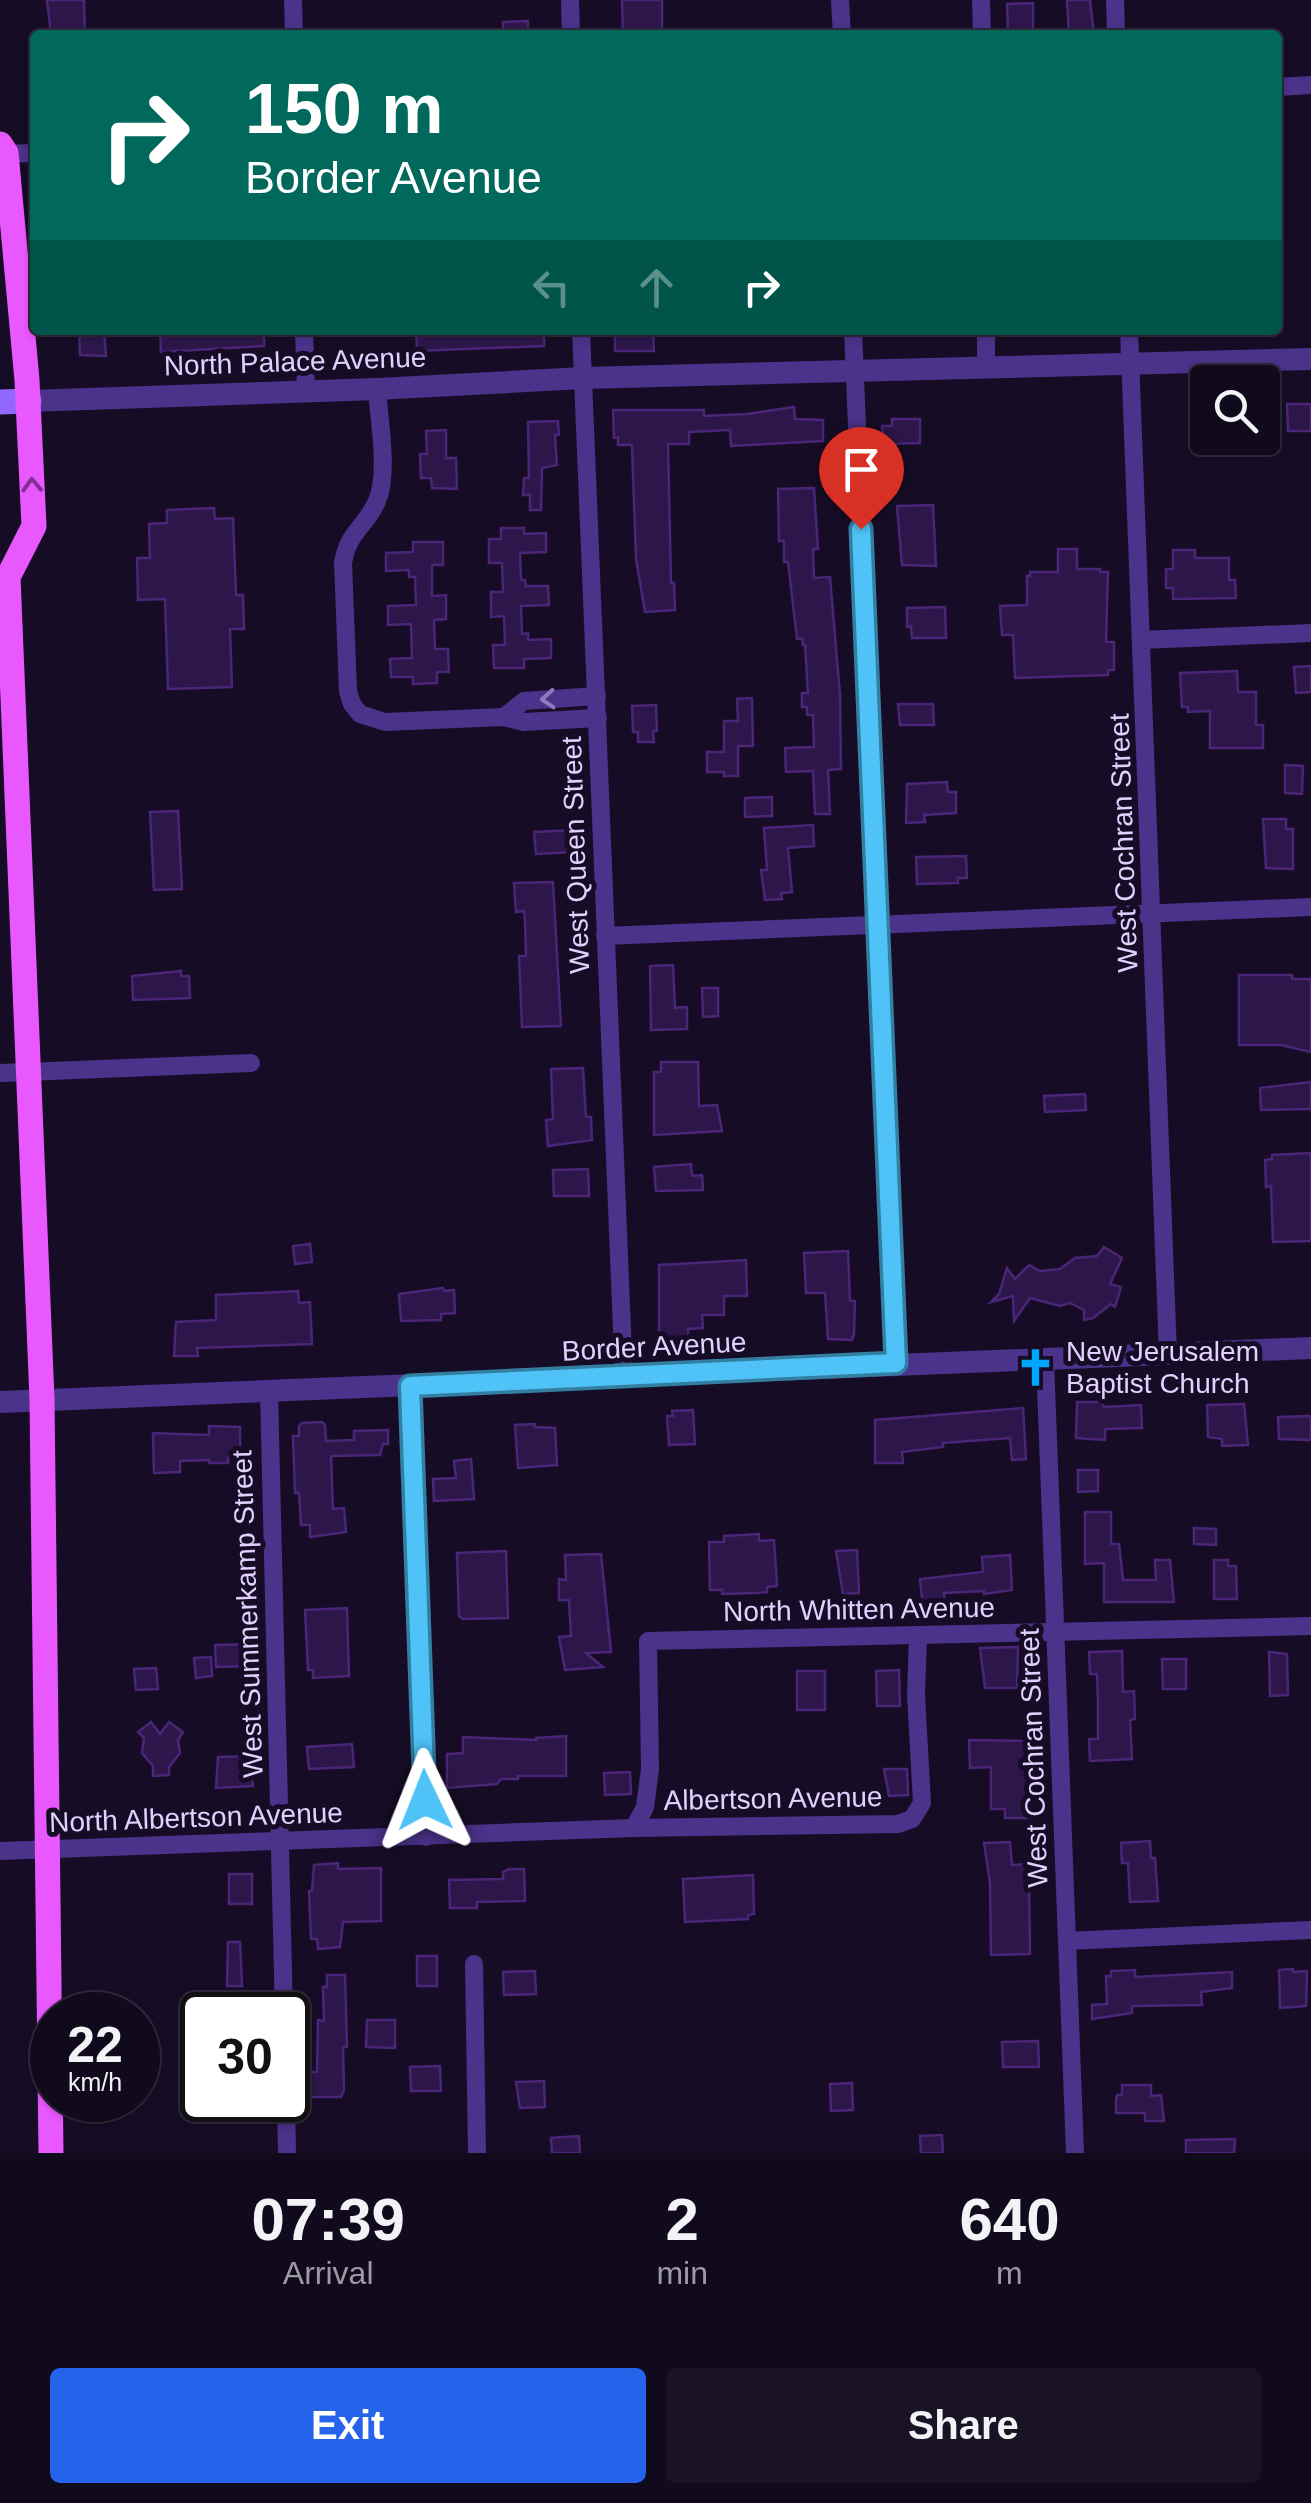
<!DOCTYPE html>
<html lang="en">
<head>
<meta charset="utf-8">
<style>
	:root { --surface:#11091c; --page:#1a1225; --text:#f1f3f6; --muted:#9c9aa3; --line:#302a3b; --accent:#2563eb }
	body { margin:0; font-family:Helvetica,sans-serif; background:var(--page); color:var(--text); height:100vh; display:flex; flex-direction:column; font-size:38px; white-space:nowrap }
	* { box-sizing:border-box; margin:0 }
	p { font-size:32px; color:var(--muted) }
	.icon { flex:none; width:55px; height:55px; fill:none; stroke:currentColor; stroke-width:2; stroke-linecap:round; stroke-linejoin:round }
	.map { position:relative; height:2153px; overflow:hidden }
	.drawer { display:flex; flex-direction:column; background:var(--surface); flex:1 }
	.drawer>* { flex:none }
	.hud { position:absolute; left:30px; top:30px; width:1252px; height:305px; border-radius:10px; box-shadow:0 2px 8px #0004,0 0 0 2px var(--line); background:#00695c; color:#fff; overflow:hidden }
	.buttons { position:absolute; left:1190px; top:365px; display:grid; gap:20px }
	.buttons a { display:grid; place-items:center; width:90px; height:90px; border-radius:10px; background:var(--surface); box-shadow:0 2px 8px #0004,0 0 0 2px var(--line); font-size:50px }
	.speed { position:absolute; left:30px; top:1992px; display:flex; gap:20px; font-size:50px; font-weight:700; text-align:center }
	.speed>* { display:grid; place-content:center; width:130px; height:130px; border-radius:50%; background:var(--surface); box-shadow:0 2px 8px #0004,0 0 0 2px var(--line); line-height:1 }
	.speed small { font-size:25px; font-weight:400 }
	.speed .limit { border:5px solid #111; border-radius:15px; background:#fff; color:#111 }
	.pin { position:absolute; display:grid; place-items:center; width:85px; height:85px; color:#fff; margin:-102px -42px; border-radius:50% 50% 50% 0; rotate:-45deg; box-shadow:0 0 10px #0007 }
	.pin .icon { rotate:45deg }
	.me { position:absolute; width:110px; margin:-55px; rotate:358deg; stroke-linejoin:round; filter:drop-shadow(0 0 8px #0008) }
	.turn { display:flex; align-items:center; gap:35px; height:210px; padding:0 50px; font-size:45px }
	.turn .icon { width:130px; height:130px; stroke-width:2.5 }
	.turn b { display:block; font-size:70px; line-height:85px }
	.lanes { display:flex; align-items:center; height:95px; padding:0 50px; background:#0003; justify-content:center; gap:50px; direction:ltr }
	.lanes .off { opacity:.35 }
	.eta { display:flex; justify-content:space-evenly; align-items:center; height:170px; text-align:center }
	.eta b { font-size:60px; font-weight:700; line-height:70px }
	.action { display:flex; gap:20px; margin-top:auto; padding:20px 50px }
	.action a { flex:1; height:115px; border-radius:10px; background:var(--accent); color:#fff; font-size:40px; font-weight:700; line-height:115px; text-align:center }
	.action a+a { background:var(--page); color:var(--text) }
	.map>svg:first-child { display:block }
</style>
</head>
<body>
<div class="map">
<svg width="1311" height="2153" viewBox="0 0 1311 2153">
	<rect width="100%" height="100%" fill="#170c26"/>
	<!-- building -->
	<g fill="#2d1649" stroke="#4a2578" stroke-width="2.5">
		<polygon points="47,0 84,0 85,35 51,35"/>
		<polygon points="622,0 662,0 662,35 623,35"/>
		<polygon points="1067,0 1090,0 1094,35 1069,35"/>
		<polygon points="1033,3 1033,33 1008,34 1007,4"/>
		<polygon points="528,21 528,35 503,35 503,22"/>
		<polygon points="79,330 104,330 106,356 80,355"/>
		<polygon points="160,330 264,330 264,346 161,352"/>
		<polygon points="416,330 544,330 544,346 417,351"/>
		<polygon points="615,330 653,330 654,351 615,351"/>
		<polygon points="1287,404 1311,404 1311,431 1288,431"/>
		<polygon points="794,407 795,419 823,420 823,441 731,446 730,430 689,432 689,444 668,444 671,583 674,583 675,610 645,612 636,559 632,445 618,445 618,437 614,438 613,410 704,410 704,416 747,414"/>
		<polygon points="892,419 920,419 920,443 883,444 882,426 892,426"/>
		<polygon points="558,421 559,435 555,435 557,465 542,468 541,510 530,510 530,495 523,495 524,478 529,478 528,422"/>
		<polygon points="446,430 446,458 456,458 457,489 432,488 431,478 421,478 420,454 427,454 426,431"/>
		<polygon points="814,488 818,549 813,549 814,578 830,577 840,695 841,769 828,770 830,814 815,814 813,771 786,772 785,748 814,747 813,715 807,715 807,707 802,707 802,693 808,693 805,645 803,645 802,638 797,639 788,562 784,562 784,541 779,541 778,489"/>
		<polygon points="933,505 936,566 902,565 897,506"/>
		<polygon points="214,508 215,519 233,518 236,595 243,595 244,629 230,629 232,687 168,689 165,599 138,600 137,558 150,558 149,524 167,523 167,510"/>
		<polygon points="501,528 524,528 524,534 546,533 546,552 520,553 521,580 525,580 526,586 548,586 549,605 521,606 522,634 528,633 528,640 551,639 551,658 524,659 524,668 494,668 493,645 505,645 504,616 491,617 491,592 503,592 502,563 489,563 489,539 501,539"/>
		<polygon points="413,542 443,542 443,565 432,565 432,596 446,595 446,619 434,620 435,649 448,649 449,672 437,672 437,683 413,684 413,677 391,677 390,659 412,658 411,624 388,625 388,606 416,605 415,577 409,577 409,570 386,571 386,553 413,552"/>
		<polygon points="1058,549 1077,549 1077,569 1100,569 1100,572 1108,572 1106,642 1114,642 1114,670 1108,670 1108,675 1015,678 1013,635 1002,635 1000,606 1027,605 1027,576 1030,576 1030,572 1058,572"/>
		<polygon points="1173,550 1195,550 1195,558 1229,558 1229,580 1235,580 1236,598 1173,599 1173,588 1166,588 1166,569 1173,569"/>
		<polygon points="945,607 946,638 912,638 911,626 907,627 907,608"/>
		<polygon points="1311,666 1311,692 1296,693 1294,667"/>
		<polygon points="1237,671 1238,692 1256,692 1256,725 1263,725 1263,748 1210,748 1210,711 1188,712 1188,707 1182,707 1180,673"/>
		<polygon points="752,698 753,746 738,746 738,776 724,776 724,772 707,772 707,752 724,752 724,721 738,721 737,699"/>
		<polygon points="898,704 933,704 934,725 900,725"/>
		<polygon points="656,705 657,731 653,731 654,742 638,742 638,732 633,732 632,706"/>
		<polygon points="1285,765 1303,766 1302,794 1285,793"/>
		<polygon points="947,782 948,792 956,792 956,813 924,815 925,822 906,823 907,784"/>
		<polygon points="772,797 772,816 745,817 745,798"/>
		<polygon points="178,811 182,889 154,890 150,812"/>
		<polygon points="1263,819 1286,819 1286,829 1293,829 1293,869 1266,868"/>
		<polygon points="813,825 814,846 788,848 792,892 781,893 782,899 765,900 761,870 767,870 764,828"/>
		<polygon points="575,830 576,852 536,854 534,832"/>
		<polygon points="966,856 967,878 958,878 958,883 917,884 916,857"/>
		<polygon points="553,882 561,1026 522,1027 519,956 526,956 525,921 524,911 516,912 514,883"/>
		<polygon points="673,965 675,1008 687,1007 687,1029 651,1030 650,966"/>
		<polygon points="181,971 181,976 189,976 190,998 133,1000 132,976"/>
		<polygon points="1239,975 1292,975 1292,979 1311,979 1311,1052 1281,1045 1239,1045"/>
		<polygon points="702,988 718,988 718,1016 703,1017"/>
		<polygon points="661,1062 698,1062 699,1106 717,1105 722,1131 654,1135 654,1072 661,1072"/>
		<polygon points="583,1068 586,1117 591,1117 592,1140 548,1146 546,1120 553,1119 551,1069"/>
		<polygon points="1311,1082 1311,1109 1261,1110 1260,1088"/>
		<polygon points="1085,1094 1086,1110 1045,1112 1044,1096"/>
		<polygon points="1311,1153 1311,1241 1273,1242 1271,1186 1266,1187 1265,1160 1272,1159 1272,1155"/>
		<polygon points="691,1164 692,1176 702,1175 703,1190 656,1191 654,1167"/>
		<polygon points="588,1169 589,1196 554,1196 553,1170"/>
		<polygon points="310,1244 312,1262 295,1264 293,1246"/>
		<polygon points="1104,1247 1122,1258 1110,1284 1121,1287 1115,1307 1111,1304 1093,1318 1084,1320 1084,1310 1070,1303 1060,1306 1030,1298 1014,1321 1013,1296 991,1302 999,1294 1007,1268 1015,1279 1029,1265 1040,1271 1060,1269 1075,1258 1097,1256"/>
		<polygon points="848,1251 850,1301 855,1301 854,1334 852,1340 828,1339 825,1293 806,1293 804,1253"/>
		<polygon points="746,1260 747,1296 724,1296 724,1315 702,1315 703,1328 688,1329 689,1346 659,1349 659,1265"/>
		<polygon points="443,1288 444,1291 454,1290 455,1313 441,1314 441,1320 401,1321 399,1294"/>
		<polygon points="298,1291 299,1303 310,1302 312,1344 197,1348 198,1356 174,1356 176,1322 216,1320 216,1295"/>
		<polygon points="1077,1402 1101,1402 1104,1407 1141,1405 1142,1428 1105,1429 1105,1440 1076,1438"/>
		<polygon points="1244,1404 1248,1445 1222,1446 1222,1439 1208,1437 1207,1405"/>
		<polygon points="1023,1408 1026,1459 1012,1460 1010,1438 943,1443 943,1447 902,1452 903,1463 875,1463 875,1420"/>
		<polygon points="693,1410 695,1444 669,1445 667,1416 673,1416 672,1411"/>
		<polygon points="1311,1416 1311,1440 1279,1439 1278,1417"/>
		<polygon points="322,1422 325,1425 326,1441 354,1440 354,1431 388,1430 388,1444 383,1444 380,1455 331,1456 333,1509 344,1508 346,1532 310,1537 310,1525 301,1525 299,1493 295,1493 293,1436 299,1436 299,1426 302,1423"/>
		<polygon points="535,1424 535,1427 555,1428 557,1465 518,1468 515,1425"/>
		<polygon points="209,1426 240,1427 240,1457 228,1457 228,1463 209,1463 209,1460 180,1461 180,1472 154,1473 153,1433 209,1435"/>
		<polygon points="471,1459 474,1499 434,1501 433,1479 456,1478 454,1461"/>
		<polygon points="1078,1470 1098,1470 1098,1491 1078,1492"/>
		<polygon points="1085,1512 1111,1512 1111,1544 1119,1544 1123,1580 1156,1580 1155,1560 1170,1560 1174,1602 1104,1602 1104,1563 1085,1564"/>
		<polygon points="1194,1528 1216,1529 1216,1545 1194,1544"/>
		<polygon points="759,1534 759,1541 774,1540 777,1586 767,1587 767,1592 756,1593 722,1594 722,1590 710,1590 709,1542 724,1542 724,1536"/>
		<polygon points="857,1550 859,1593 843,1594 836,1551"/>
		<polygon points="506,1551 508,1618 463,1619 459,1616 457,1553"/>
		<polygon points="601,1554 611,1652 586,1653 603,1667 565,1670 559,1637 571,1636 569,1600 559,1600 559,1579 566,1580 565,1555"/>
		<polygon points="1010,1555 1012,1590 984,1594 984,1591 944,1593 945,1605 923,1607 920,1579 983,1572 982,1557"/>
		<polygon points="1214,1560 1228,1560 1228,1566 1236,1566 1237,1599 1214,1599"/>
		<polygon points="347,1608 349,1676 313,1678 313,1670 308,1670 305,1610"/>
		<polygon points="249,1644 250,1666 216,1667 215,1645"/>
		<polygon points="1018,1647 1017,1688 985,1688 980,1648"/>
		<polygon points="1122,1651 1123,1692 1134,1691 1135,1719 1130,1720 1132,1759 1090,1761 1089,1739 1098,1739 1098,1702 1097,1674 1090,1674 1089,1652"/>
		<polygon points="1269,1652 1287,1654 1288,1695 1270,1696"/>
		<polygon points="211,1657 212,1676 196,1678 194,1658"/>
		<polygon points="1162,1659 1186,1659 1186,1689 1163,1689"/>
		<polygon points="156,1668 158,1689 136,1690 134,1669"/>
		<polygon points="899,1670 900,1706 877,1706 876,1671"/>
		<rect x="797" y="1671" width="28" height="39"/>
		<polygon points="151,1722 160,1734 169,1722 183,1732 178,1740 180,1753 169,1767 169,1775 153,1776 153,1766 142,1753 144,1738 138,1732"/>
		<polygon points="1027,1733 1043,1733 1043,1751 1028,1751 1033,1802 1028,1802 1028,1818 1005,1818 1005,1809 991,1809 991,1767 970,1768 969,1740 1027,1741"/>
		<polygon points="566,1736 566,1776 518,1776 518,1779 501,1779 497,1784 447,1788 447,1754 463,1753 463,1737 536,1740 536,1738"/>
		<polygon points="352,1744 354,1767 309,1769 307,1747"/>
		<polygon points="250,1756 253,1786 216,1788 218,1757"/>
		<polygon points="884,1769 907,1769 908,1795 889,1796"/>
		<polygon points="630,1772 631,1794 605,1795 604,1773"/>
		<polygon points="1150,1841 1151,1858 1155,1858 1158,1901 1130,1902 1128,1863 1122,1863 1121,1843"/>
		<polygon points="1010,1842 1012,1865 1026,1864 1029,1877 1030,1954 991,1955 990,1883 984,1843"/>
		<polygon points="338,1863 338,1869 381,1868 381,1921 343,1922 340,1947 318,1949 317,1939 311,1939 309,1891 312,1891 314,1865"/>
		<polygon points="509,1869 524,1869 525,1901 477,1902 477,1908 450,1908 449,1880 503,1879 503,1872"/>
		<rect x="229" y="1874" width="23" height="30"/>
		<polygon points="753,1875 754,1914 748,1915 748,1919 685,1922 683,1879"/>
		<polygon points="228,1942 240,1942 242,1986 227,1986"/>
		<rect x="417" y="1956" width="20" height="30"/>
		<polygon points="1293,1969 1293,1972 1307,1971 1306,2006 1280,2008 1279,1970"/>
		<polygon points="1135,1970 1135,1977 1232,1972 1232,1988 1201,1992 1202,2005 1132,2006 1132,2013 1092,2019 1092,2005 1107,2004 1106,1976 1111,1976 1111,1971"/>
		<polygon points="535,1971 536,1994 504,1995 503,1972"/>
		<polygon points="327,1975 345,1975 347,2047 343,2047 344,2090 341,2097 309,2097 309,2072 317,2072 318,2020 324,2021 323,1987 327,1987"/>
		<polygon points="367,2020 395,2020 395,2048 366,2047"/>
		<polygon points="1038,2041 1039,2067 1003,2067 1002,2042"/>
		<polygon points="440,2066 441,2091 411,2091 410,2067"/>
		<polygon points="544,2081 545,2107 520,2108 516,2082"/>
		<polygon points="852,2083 853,2110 831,2111 830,2084"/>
		<polygon points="1122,2085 1151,2085 1151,2096 1161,2095 1164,2121 1145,2121 1145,2113 1116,2113 1116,2099 1117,2095 1122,2095"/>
		<polygon points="942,2135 943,2153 921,2153 920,2136"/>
		<polygon points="579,2136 580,2153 552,2153 551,2138"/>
		<polygon points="1235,2139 1234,2153 1186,2153 1186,2140"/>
	</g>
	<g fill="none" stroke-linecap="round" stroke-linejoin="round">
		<!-- minor -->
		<g stroke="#4b328a" stroke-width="18">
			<polyline points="293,0 294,35"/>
			<polyline points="570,0 571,35"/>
			<polyline points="840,0 842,35"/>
			<polyline points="981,0 982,35"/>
			<polyline points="1115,0 1116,35"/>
			<polyline points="1278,87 1311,85"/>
			<polyline points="0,154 35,153"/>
			<polyline points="304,330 306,390"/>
			<polyline points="581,330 624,1378"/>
			<polyline points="853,330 896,1363"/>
			<polyline points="986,330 986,369"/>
			<polyline points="1129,330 1168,1355"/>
			<path d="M 377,389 C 379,420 389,474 377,501 C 366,527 348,531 343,563 L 348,691 L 352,704 L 360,714 L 385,722 L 504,717 L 524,722 L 598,718"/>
			<polyline points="1142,640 1311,633"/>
			<polyline points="504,717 524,701 597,696"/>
			<polyline points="605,936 1311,907"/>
			<polyline points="0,1073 251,1063"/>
			<polyline points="1045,1360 1075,2153"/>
			<polyline points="410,1386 426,1837"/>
			<polyline points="269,1391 284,2015"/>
			<polyline points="634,1828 645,1807 650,1769 648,1641 1311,1626"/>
			<polyline points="0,1851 634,1828 898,1824 912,1819 922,1803 916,1695 918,1636"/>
			<polyline points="1067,1941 1311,1930"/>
			<polyline points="474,1964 477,2153"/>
			<polyline points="286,2100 287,2153"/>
		</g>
		<!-- tertiary -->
		<g stroke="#4b328a" stroke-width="22">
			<polyline points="29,401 377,389 583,378 1311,359"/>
			<polyline points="0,1402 1311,1348"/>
		</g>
		<!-- secondary -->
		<polyline stroke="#9068ff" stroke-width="25" points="0,402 29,401"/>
		<!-- primary -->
		<polyline stroke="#e958ff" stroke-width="25" points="0,144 6,153 27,380 34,526 8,577 42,1399 51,2153"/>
	</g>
	<!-- one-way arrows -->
	<defs><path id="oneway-chevron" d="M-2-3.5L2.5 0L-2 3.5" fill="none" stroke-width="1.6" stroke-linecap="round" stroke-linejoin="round" transform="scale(2.5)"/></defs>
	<use stroke="#803292" href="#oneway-chevron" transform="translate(32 485) rotate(-92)"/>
	<use stroke="#8f7abf" href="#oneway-chevron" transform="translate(548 699) rotate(176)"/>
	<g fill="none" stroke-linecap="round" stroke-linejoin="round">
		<defs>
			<polyline id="route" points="425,1800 410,1386 896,1363 861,529"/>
		</defs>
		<!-- route casing -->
		<use href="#route" stroke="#337fa1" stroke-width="25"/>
		<!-- route -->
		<use href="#route" stroke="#4fc3f7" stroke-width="18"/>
	</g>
	<!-- icons -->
	<defs>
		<symbol id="church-bare" viewBox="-9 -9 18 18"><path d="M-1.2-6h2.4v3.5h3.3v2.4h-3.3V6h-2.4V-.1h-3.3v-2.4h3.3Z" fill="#00a6fc" stroke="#170c26" stroke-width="2.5" paint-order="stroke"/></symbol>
	</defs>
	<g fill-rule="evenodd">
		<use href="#church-bare" x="1008" y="1340" width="55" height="55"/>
	</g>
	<g text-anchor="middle" stroke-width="10" stroke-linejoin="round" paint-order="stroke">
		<!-- street labels -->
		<g font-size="28" fill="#e2d1ff" stroke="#170c26">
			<text transform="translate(295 361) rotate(-2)" y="10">North Palace Avenue</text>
			<text transform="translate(1123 843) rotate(-92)" y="10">West Cochran Street</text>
			<text transform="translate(575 855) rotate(-92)" y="10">West Queen Street</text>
			<text transform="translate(654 1346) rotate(-3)" y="10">Border Avenue</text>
			<text transform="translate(859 1609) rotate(-1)" y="10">North Whitten Avenue</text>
			<text transform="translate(247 1614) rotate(-92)" y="10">West Summerkamp Street</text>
			<text transform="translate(1033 1758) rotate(-92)" y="10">West Cochran Street</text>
			<text transform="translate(773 1798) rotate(-1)" y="10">Albertson Avenue</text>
			<text transform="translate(196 1817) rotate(-2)" y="10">North Albertson Avenue</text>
		</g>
		<!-- poi labels -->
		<g font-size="28" fill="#e2d1ff" stroke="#170c26" text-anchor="start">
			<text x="1066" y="1361">New Jerusalem<tspan x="1066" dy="32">Baptist Church</tspan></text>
		</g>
	</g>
</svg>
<div class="buttons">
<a><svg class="icon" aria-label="search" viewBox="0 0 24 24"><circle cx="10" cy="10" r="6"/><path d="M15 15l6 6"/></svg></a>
</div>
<div class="speed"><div>22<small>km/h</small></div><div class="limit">30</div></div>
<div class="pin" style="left:861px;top:529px;background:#d93025"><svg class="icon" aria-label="arrive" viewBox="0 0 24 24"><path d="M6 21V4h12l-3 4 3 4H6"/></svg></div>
<svg class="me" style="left:425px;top:1800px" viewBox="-20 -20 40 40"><path d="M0-17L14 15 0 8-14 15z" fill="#4fc3f7" stroke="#fff" stroke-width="4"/></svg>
<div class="hud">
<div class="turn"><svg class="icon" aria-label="right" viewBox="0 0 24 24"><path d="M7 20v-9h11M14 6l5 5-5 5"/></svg><div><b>150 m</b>Border Avenue</div></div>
<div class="lanes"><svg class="icon off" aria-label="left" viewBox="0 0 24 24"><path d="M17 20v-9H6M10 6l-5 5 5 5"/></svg><svg class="icon off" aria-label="ahead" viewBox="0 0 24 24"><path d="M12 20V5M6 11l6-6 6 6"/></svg><svg class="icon" aria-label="right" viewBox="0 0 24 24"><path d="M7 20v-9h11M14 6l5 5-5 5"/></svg></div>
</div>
</div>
<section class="drawer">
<div class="eta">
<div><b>07:39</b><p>Arrival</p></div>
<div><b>2</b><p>min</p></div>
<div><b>640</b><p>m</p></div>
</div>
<div class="action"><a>Exit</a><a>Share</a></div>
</section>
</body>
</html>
